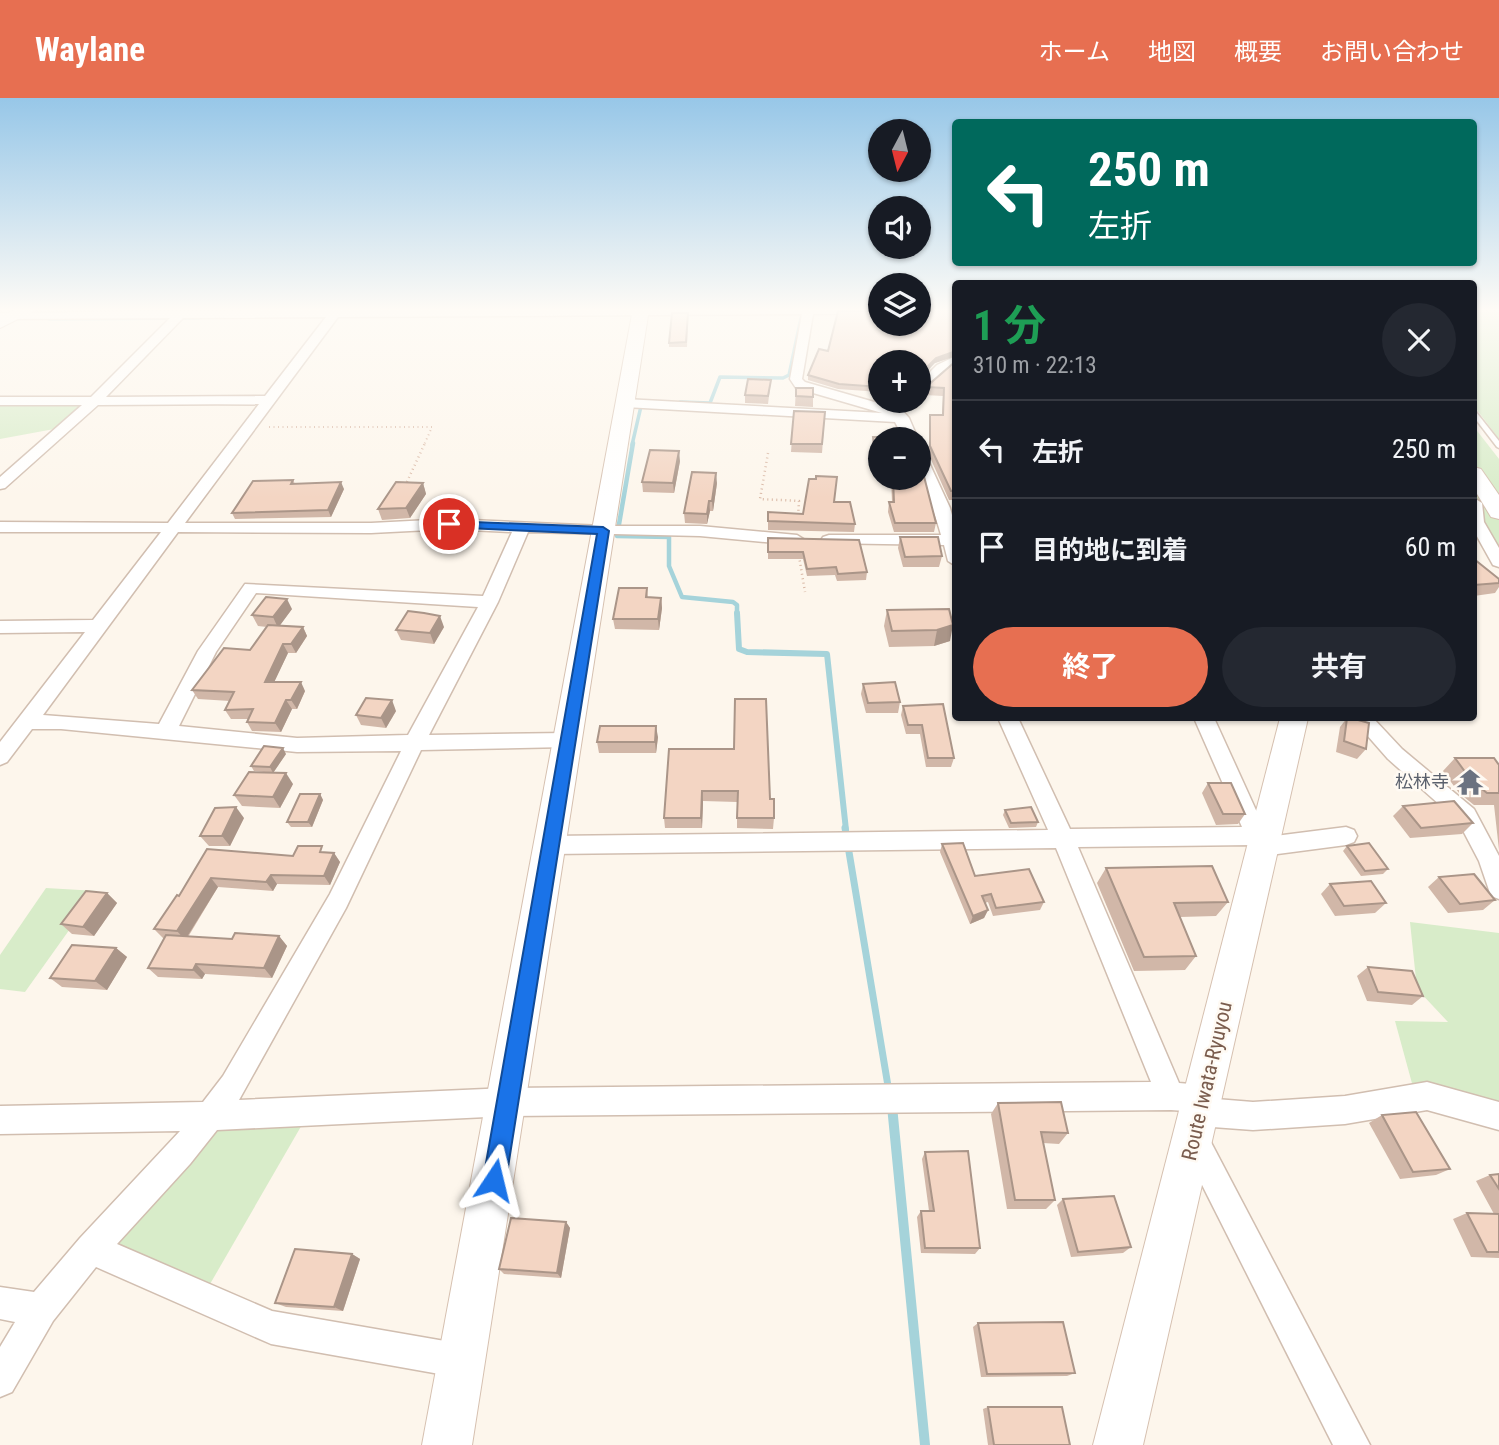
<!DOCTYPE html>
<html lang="ja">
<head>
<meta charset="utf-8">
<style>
	:root { --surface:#171b24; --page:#242831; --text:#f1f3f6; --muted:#9ea1a6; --line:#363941; --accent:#e76f51 }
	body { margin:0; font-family:"Roboto Condensed","Noto Sans JP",sans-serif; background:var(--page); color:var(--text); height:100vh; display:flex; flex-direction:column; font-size:26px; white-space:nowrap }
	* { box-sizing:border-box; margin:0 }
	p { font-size:23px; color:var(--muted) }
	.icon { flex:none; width:38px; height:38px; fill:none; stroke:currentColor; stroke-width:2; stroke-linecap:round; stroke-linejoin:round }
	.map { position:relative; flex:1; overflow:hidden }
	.details { position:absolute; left:952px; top:182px; width:525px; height:441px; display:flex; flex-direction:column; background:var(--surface); border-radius:7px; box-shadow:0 2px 5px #0004 }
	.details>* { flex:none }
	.guide { position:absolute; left:952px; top:21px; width:525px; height:147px; border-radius:7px; box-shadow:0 2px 5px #0004; background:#00695c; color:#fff; overflow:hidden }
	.needle { width:46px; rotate:187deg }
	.fabs { position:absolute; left:868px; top:21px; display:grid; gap:14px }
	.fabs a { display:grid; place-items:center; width:63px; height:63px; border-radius:50%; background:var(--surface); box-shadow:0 2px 5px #0004; font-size:35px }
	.pin { position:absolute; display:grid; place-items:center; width:60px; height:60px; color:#fff; margin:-30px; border:4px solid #fff; border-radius:50%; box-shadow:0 2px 7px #0007 }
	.me { position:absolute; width:77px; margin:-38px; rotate:10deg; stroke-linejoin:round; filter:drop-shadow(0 0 5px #0008) }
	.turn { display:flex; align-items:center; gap:24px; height:147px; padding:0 21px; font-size:32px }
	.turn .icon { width:91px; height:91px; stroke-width:2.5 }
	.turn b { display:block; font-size:49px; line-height:60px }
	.round { display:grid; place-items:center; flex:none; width:74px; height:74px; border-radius:37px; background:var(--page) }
	.head { display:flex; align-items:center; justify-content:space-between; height:119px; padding:0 21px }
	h1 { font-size:42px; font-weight:700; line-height:52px; color:#1e9e55 }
	.primary-button { display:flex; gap:14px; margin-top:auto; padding:14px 21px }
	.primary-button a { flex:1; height:80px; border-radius:42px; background:var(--accent); color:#fff; font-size:28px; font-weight:700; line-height:80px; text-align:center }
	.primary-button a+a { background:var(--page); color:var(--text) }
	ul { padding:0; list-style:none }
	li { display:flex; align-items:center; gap:21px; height:98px; padding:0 21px; border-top:2px solid var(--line) }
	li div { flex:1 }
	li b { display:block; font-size:26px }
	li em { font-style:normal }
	header { display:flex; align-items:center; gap:42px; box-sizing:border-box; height:98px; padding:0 35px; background:var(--accent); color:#fff }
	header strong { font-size:33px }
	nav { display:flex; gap:38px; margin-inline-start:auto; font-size:24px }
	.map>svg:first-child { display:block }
</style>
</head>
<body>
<header>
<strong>Waylane</strong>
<nav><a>ホーム</a><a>地図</a><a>概要</a><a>お問い合わせ</a></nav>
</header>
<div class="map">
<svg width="1499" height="1347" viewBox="0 0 1499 1347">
	<rect width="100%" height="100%" fill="#fdf6ec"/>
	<!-- green -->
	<g fill="#d8ecc9">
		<polygon points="1474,211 1499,211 1499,341 1474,308"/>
		<polygon points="95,302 65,329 0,341 0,303"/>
		<polygon points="1474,329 1499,361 1499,467 1474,419"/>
		<polygon points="46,790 97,793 25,894 0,891 0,857"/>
		<polygon points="1410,824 1499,835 1499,1024 1416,1000 1395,923 1448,924 1417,891"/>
		<polygon points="303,1025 206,1193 112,1146 210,1030"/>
	</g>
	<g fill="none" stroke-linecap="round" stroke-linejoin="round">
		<!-- stream-far4 -->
		<g stroke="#a5d3da" stroke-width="3.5">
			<polyline points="49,221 199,220"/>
			<polyline points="680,304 710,305 720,279 783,280 789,277 802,215"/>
			<polyline points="632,347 642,304"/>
		</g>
		<!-- stream-far3 -->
		<polyline stroke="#a5d3da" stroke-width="4.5" points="633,345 617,438 669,439 669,468 682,499 733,504 737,507 737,517"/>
		<!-- stream-far2 -->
		<polyline stroke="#a5d3da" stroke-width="6" points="737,515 739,551 747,554 827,556 846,732"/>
		<!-- stream-far1 -->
		<polyline stroke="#a5d3da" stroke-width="7" points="845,730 889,994"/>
		<!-- stream -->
		<polyline stroke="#a5d3da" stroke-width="10" points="892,1008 925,1347"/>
		<defs>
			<polygon id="lane" points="1474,313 1476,314 1499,343 1499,350 1497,349 1474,319"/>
			<g id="street">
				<path d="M 332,211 L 880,211 L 880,215 L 813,216 L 802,281 L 805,284 L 902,312 L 909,320 L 918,341 L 904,341 L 895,324 L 625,309 L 618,305 L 625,301 L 882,315 L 796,290 L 790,281 L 802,216 L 338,219 L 185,425 L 371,425 L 449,421 L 603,428 L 700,428 L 797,437 L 805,442 L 797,447 L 700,438 L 528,434 L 498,504 L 429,637 L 567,635 L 574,637 L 577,642 L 574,647 L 567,649 L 421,652 L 346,810 L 239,1002 L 508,990 L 1151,984 L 1056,750 L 551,756 L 543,753 L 540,747 L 543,741 L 551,738 L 1048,732 L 998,620 L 1018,620 L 1070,731 L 1242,729 L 1194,620 L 1214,620 L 1265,732 L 1275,738 L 1346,729 L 1354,732 L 1357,738 L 1354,744 L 1346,747 L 1263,758 L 1255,756 L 1253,747 L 1078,749 L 1179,985 L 1202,987 L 1212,991 L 1216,1001 L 1253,1004 L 1345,998 L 1427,984 L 1499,1004 L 1499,1032 L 1427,1012 L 1345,1026 L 1253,1032 L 1199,1028 L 1189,1024 L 1185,1013 L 1171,1012 L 508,1018 L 217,1032 L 190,1066 L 117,1146 L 272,1213 L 462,1246 L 474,1251 L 479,1263 L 474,1275 L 462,1280 L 271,1246 L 96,1169 L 53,1223 L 12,1294 L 0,1299 L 0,1249 L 15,1224 L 0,1221 L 0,1189 L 34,1194 L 80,1140 L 180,1033 L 0,1036 L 0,1008 L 203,1004 L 223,978 L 330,796 L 401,653 L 297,654 L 61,631 L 32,631 L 7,664 L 0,667 L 0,644 L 85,534 L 0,535 L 0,523 L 93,522 L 161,434 L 0,434 L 0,424 L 168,425 L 259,306 L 98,307 L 5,390 L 0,391 L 0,379 L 82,307 L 0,307 L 0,299 L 91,299 L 170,220 L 0,221 L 0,215 ZM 326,219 L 265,298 L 106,299 L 183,220 ZM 449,431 L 512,434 L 483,498 L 245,486 L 198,553 L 159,626 L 43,617 L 178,434 L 371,435 ZM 256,495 L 478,509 L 408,637 L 297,640 L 179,628 L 216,554 Z"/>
				<rect x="919" y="211" width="37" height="4"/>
				<polygon points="956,258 956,266 945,273 923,295 919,296 919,285 937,267"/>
				<path d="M 919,354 L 926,358 L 950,410 L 956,431 L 956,468 L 948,463 L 944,447 L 823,445 L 821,442 L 823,439 L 829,437 L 941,437 C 934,409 918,382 919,354 Z"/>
				<polygon points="1474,400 1482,405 1484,424 1499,450 1499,469 1493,467 1474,433"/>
				<polygon points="1352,620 1373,620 1402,651 1474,711 1499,758 1499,801 1491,798 1479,763 1458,723 1388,661"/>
				<polygon points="1194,1027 1204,1031 1370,1347 1333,1347 1184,1051 1180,1041 1184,1031"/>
			</g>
			<g id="secondary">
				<polygon points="17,211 38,211 0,230 0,219"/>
				<polygon points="633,211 649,211 472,1347 422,1347"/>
				<polygon points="1474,369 1481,371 1499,397 1499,421 1491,419 1474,391"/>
				<polygon points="1280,620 1308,620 1143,1347 1093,1347"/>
			</g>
		</defs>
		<!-- lane casing -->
		<use href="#lane" stroke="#d1beb0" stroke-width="3"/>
		<!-- street casing -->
		<use href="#street" stroke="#d1beb0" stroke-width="3"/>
		<!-- secondary casing -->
		<use href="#secondary" stroke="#d6c0b0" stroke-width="2"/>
		<!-- path-far1 -->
		<polyline stroke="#d9b8a5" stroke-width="2" stroke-dasharray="1 3.5" stroke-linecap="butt" points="269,329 432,329 424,347"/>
		<!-- path -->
		<g stroke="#d9b8a5" stroke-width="2.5" stroke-dasharray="1 3.5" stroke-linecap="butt">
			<polyline points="768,355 760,401 799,403 798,419"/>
			<polyline points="405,388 425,345"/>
			<polyline points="799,458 805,494"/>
		</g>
		<!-- lane -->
		<use href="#lane" fill="#fff" fill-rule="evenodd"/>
		<!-- street -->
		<use href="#street" fill="#fff" fill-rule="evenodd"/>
		<!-- secondary -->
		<use href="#secondary" fill="#fff" fill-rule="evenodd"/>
	</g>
	<!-- wall -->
	<g fill="#d1b7a8">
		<polygon points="956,212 956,258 935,265 880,264 880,294 838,291 808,282 808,277 828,253 920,213"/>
		<polygon points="688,219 687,249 669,249 669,245"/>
		<polygon points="956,263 956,402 949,402 929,357 929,325 930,317 942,317 943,298 925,297 926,289"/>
		<polygon points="771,282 768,306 745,305 745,297"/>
		<polygon points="796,290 813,290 813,309 795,308"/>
		<polygon points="794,313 825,314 822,355 791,354"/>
		<polygon points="873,339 880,341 880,378 875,378 872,348"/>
		<polygon points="680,363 674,395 643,394 642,384"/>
		<polygon points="891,380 919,380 936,425 934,434 894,434 888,414 889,404 892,404"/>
		<polygon points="293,382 295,386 344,391 331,419 235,421 232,415"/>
		<polygon points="423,385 426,396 410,420 382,422 378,411"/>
		<polygon points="717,385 713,413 710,413 707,426 685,425 684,415"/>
		<polygon points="834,404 855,426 854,434 768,432 768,414 803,416"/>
		<polygon points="900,439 942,458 939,469 903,469 898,450"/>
		<polygon points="768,440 867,474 866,482 837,483 835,477 807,478 803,461 768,461"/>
		<polygon points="1474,461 1499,481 1499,489 1495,495 1474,498"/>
		<polygon points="647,490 648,499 661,500 662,510 659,532 615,531 613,521"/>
		<polygon points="292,511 280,527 303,529 307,538 296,555 288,555 274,584 305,593 297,611 292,611 281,634 252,633 247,624 248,621 231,621 225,612 230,603 198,601 192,592 250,552 267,529 258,528 252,517"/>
		<polygon points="949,511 950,543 934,548 889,549 884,528 887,512"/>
		<polygon points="444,529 434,546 401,542 396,532"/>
		<polygon points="863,586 900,604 898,615 866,615 861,596"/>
		<polygon points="943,606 954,660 951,669 926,669 920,636 906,636 901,617 903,608"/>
		<polygon points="396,613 386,630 361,627 356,617"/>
		<polygon points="1347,620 1351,620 1366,651 1357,661 1336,654 1340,629"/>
		<polygon points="658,639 656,655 599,655 597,644"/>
		<polygon points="669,651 770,701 774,720 773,731 737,730 737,704 703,703 702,730 665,730 664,720"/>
		<polygon points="286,656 273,675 254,673 251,668"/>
		<polygon points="1455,660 1499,667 1499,752 1494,707 1474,707 1459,695 1443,673"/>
		<polygon points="1208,685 1245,716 1238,726 1216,727 1202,695"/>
		<polygon points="293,686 280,710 242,708 234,697"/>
		<polygon points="320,696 323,702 312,729 291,729 287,724"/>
		<polygon points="1403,708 1473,725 1462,736 1410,740 1393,718"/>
		<polygon points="1005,712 1038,724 1036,729 1009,730 1003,717"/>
		<polygon points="244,720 230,748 209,748 200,738"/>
		<polygon points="942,746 975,778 1044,804 1040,812 993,818 988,804 985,805 988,812 984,820 970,826 940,754"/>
		<polygon points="1347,748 1388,771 1383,776 1361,778 1343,753"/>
		<polygon points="207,751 293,758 326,755 334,755 340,764 330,787 277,786 273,793 218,789 188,839 232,841 279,838 287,848 272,880 205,876 202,881 158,879 148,870 165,840 163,840 154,831 179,798"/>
		<polygon points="1106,770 1228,804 1216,818 1180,819 1196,858 1185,872 1134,873 1097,785"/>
		<polygon points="1439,779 1495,802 1483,812 1448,815 1428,789"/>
		<polygon points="1330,786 1386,805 1375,815 1335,818 1321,796"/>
		<polygon points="107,795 117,805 94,838 72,836 61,826"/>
		<polygon points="116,850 127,859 107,892 62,889 50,880"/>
		<polygon points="1368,869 1423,898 1412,907 1367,903 1357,878"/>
		<polygon points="998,1005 1068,1035 1059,1046 1043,1045 1055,1102 1046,1111 1007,1111 991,1016"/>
		<polygon points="1382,1017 1450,1071 1436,1077 1400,1081 1369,1025"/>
		<polygon points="925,1054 980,1150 975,1156 921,1155 917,1119 921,1113 929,1113 922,1061"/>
		<polygon points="1499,1076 1499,1160 1471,1159 1453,1121 1467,1115 1494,1116 1476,1083 1490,1077"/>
		<polygon points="1063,1101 1131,1149 1123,1155 1071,1159 1057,1107"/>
		<polygon points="566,1124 570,1130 561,1180 504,1176 499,1171"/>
		<polygon points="352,1156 360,1161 343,1213 286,1209 275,1205"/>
		<polygon points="978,1225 1075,1275 1067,1278 981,1279 973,1229"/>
		<polygon points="988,1309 1070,1347 988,1347 983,1311"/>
	</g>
	<!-- shaded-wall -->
	<g fill="#aa9588">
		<polygon points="956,253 956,258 935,265 919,282 919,277 936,260"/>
		<polygon points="679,353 680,363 674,395 673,385"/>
		<polygon points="716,375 717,385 713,413 712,403"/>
		<polygon points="341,384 344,391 331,419 328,412"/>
		<polygon points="423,385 426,396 410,420 406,410"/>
		<polygon points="709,403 710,413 707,426 707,416"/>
		<polygon points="661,500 662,510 659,532 658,521"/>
		<polygon points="287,501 292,511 278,530 273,519"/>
		<polygon points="440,518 444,529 434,546 430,535"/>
		<polygon points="953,527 950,543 934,548 937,532"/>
		<polygon points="303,529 307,538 296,555 291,546"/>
		<polygon points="283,546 288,555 270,593 265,584"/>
		<polygon points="301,584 305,593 297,611 291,602"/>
		<polygon points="286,602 292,611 281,634 275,625"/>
		<polygon points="392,602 396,613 386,630 381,620"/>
		<polygon points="656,628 658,639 656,655 655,644"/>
		<polygon points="283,650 286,656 273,675 270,669"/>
		<polygon points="286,675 293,686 280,710 273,699"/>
		<polygon points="702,693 703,703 702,730 701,720"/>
		<polygon points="320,696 323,702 312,729 308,724"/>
		<polygon points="236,709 244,720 230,748 222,738"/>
		<polygon points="334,755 340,764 330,787 324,778"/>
		<polygon points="271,777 277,786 273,793 266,784"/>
		<polygon points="211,780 218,789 185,842 177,833"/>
		<polygon points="107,795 117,805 94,838 83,829"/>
		<polygon points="988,812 984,820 970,826 973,818"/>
		<polygon points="279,838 287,848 272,880 264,870"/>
		<polygon points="116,850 127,859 107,892 95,883"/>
		<polygon points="196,866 205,876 202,881 193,872"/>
		<polygon points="566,1124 570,1130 561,1180 557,1175"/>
		<polygon points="352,1156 360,1161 343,1213 334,1209"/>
	</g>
	<!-- building -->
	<g fill="#f3d5c3" stroke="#aa9588" stroke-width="2">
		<polygon points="919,211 920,213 956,212 956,253 936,260 919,277 919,264 880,264 880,289 839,286 808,277 819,251 828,253 838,213 880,213 880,226 919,226"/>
		<polygon points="672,215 688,215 686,244 669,245"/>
		<polygon points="956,263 956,393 951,393 930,348 930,317 943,317 944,290 926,289"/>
		<polygon points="748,281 771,282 768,298 745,297"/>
		<polygon points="796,290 813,290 813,299 796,298"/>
		<polygon points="794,313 825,314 822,346 791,346"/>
		<polygon points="873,339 890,339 890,341 880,341 880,369 877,369"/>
		<polygon points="650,352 679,353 673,385 642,384"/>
		<polygon points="919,359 936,425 895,425 889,404 894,404 893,380 919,380"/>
		<polygon points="692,374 716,375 712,403 709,403 707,416 684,415"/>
		<polygon points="816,378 837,379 834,404 850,404 855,426 768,423 768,414 803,416 809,381 816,381"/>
		<polygon points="293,382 291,386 341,384 328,412 232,415 253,383"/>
		<polygon points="396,384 423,385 406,410 378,411"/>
		<polygon points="900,439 938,439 942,458 905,459"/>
		<polygon points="768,440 859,442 867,474 838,476 836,469 807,471 803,454 768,454"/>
		<polygon points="1474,461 1499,481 1499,485 1474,487"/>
		<polygon points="619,490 647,490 646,499 661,500 658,521 613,521"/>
		<polygon points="266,499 287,501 273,519 252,517"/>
		<polygon points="949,511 953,527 937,532 892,533 887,512"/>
		<polygon points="408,513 424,515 440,518 430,535 396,532"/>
		<polygon points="268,527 303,529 291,546 283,546 265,584 301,584 291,602 286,602 275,625 247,624 253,611 225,612 234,594 192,592 224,550 250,552"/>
		<polygon points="895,584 900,604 868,605 863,586"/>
		<polygon points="366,600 392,602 381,620 356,617"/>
		<polygon points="735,601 766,601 770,701 774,701 774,720 737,720 738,693 702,693 701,720 664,720 669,651 734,651"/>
		<polygon points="943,606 954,660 928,660 922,627 908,627 903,608"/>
		<polygon points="1347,620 1351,620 1369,625 1366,651 1344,643"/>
		<polygon points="600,628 656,628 655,644 597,644"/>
		<polygon points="264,648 283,650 270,669 251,668"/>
		<polygon points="1455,660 1494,660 1499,667 1499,695 1487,695 1471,682"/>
		<polygon points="249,674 286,675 273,699 234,697"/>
		<polygon points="1208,685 1231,685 1245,716 1223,716"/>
		<polygon points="300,696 320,696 308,724 287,724"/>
		<polygon points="1454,703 1473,725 1421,730 1403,708"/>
		<polygon points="236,709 222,738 200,738 215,710"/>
		<polygon points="1031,709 1038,724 1011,725 1005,712"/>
		<polygon points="963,745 975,778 1029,771 1044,804 996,810 991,796 982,798 988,812 973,818 942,746"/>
		<polygon points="1369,745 1388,771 1365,773 1347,748"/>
		<polygon points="298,748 322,748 320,754 334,755 324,778 271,777 266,784 211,780 177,833 154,831 177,797 179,798 207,751 293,758"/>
		<polygon points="1212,768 1228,804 1174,805 1196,858 1144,859 1106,770"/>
		<polygon points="1474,776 1495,802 1460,806 1439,779"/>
		<polygon points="1371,783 1386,805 1344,808 1330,786"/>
		<polygon points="86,793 107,795 83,829 61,826"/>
		<polygon points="235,835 279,838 264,870 196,866 193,872 148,870 166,837 232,841"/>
		<polygon points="72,847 116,850 95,883 50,880"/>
		<polygon points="1368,869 1412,873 1423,898 1378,894"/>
		<polygon points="1061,1004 1068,1035 1041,1034 1055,1102 1015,1102 998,1005"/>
		<polygon points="1416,1014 1450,1071 1413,1074 1382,1017"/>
		<polygon points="968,1053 980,1150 925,1150 921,1113 934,1113 925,1054"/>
		<polygon points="1499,1076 1499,1091 1490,1077"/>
		<polygon points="1114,1098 1131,1149 1078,1154 1063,1101"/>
		<polygon points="1467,1115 1499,1116 1499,1154 1487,1154"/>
		<polygon points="511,1120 566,1124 557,1175 499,1171"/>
		<polygon points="295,1151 352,1156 334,1209 275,1205"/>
		<polygon points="1063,1224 1075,1275 987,1276 978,1225"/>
		<polygon points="988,1309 1062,1309 1070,1347 994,1347"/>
	</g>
	<!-- sky -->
	<linearGradient id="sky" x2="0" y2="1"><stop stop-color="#97c7e8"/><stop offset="0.53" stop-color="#fefbf6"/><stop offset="1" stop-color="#fefbf6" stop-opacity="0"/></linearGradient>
	<rect width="1499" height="400" fill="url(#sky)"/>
	<!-- route -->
	<polygon fill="#1a73e8" stroke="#114b97" stroke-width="2" points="449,423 603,429 609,433 506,1082 502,1090 494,1093 486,1090 483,1082 597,436 445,429 443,426"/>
	<!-- icons -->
	<defs>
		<symbol id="temple-bare" viewBox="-9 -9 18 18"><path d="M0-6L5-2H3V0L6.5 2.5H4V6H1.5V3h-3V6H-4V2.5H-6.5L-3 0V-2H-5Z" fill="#6b7280" stroke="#fffaf3" stroke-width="2.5" paint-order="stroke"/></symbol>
	</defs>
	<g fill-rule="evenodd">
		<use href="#temple-bare" x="1451" y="665" width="38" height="38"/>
	</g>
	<g text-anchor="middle" stroke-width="5" stroke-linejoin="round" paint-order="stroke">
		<!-- worship labels -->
		<g font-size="18" fill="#5b616d" stroke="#fffaf3" text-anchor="end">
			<text x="1449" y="690">松林寺</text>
		</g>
		<!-- near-street labels -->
		<g font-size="21" fill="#7a5c4d" stroke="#fffaf3">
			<text transform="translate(1207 983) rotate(-77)" y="7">Route Iwata-Ryuyou</text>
		</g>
	</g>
</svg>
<div class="fabs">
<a><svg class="needle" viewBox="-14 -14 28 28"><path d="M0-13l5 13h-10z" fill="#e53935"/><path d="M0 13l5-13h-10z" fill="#9ea1a6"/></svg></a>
<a><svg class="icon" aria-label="sound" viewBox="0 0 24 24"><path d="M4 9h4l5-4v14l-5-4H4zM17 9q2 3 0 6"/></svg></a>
<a><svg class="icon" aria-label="layers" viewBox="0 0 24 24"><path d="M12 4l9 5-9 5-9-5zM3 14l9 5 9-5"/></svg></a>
<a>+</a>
<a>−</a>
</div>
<div class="pin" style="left:449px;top:426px;background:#d93025"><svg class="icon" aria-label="arrive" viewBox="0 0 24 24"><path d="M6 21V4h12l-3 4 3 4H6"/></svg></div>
<svg class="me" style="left:494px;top:1082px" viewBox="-20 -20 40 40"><path d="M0-17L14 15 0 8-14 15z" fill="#1a73e8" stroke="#fff" stroke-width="4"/></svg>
<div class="guide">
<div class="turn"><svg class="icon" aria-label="left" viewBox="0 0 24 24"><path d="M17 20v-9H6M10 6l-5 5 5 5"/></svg><div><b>250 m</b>左折</div></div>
</div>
<section class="details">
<div class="head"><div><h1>1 分</h1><p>310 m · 22:13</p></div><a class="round"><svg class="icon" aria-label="close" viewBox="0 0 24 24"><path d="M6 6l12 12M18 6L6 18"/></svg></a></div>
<ul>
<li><svg class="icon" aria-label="left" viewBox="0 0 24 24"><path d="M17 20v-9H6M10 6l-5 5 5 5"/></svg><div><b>左折</b></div><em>250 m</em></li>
<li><svg class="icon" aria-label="arrive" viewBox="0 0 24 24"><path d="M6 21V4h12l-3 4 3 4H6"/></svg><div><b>目的地に到着</b></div><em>60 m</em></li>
</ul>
<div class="primary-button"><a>終了</a><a>共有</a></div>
</section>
</div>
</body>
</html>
